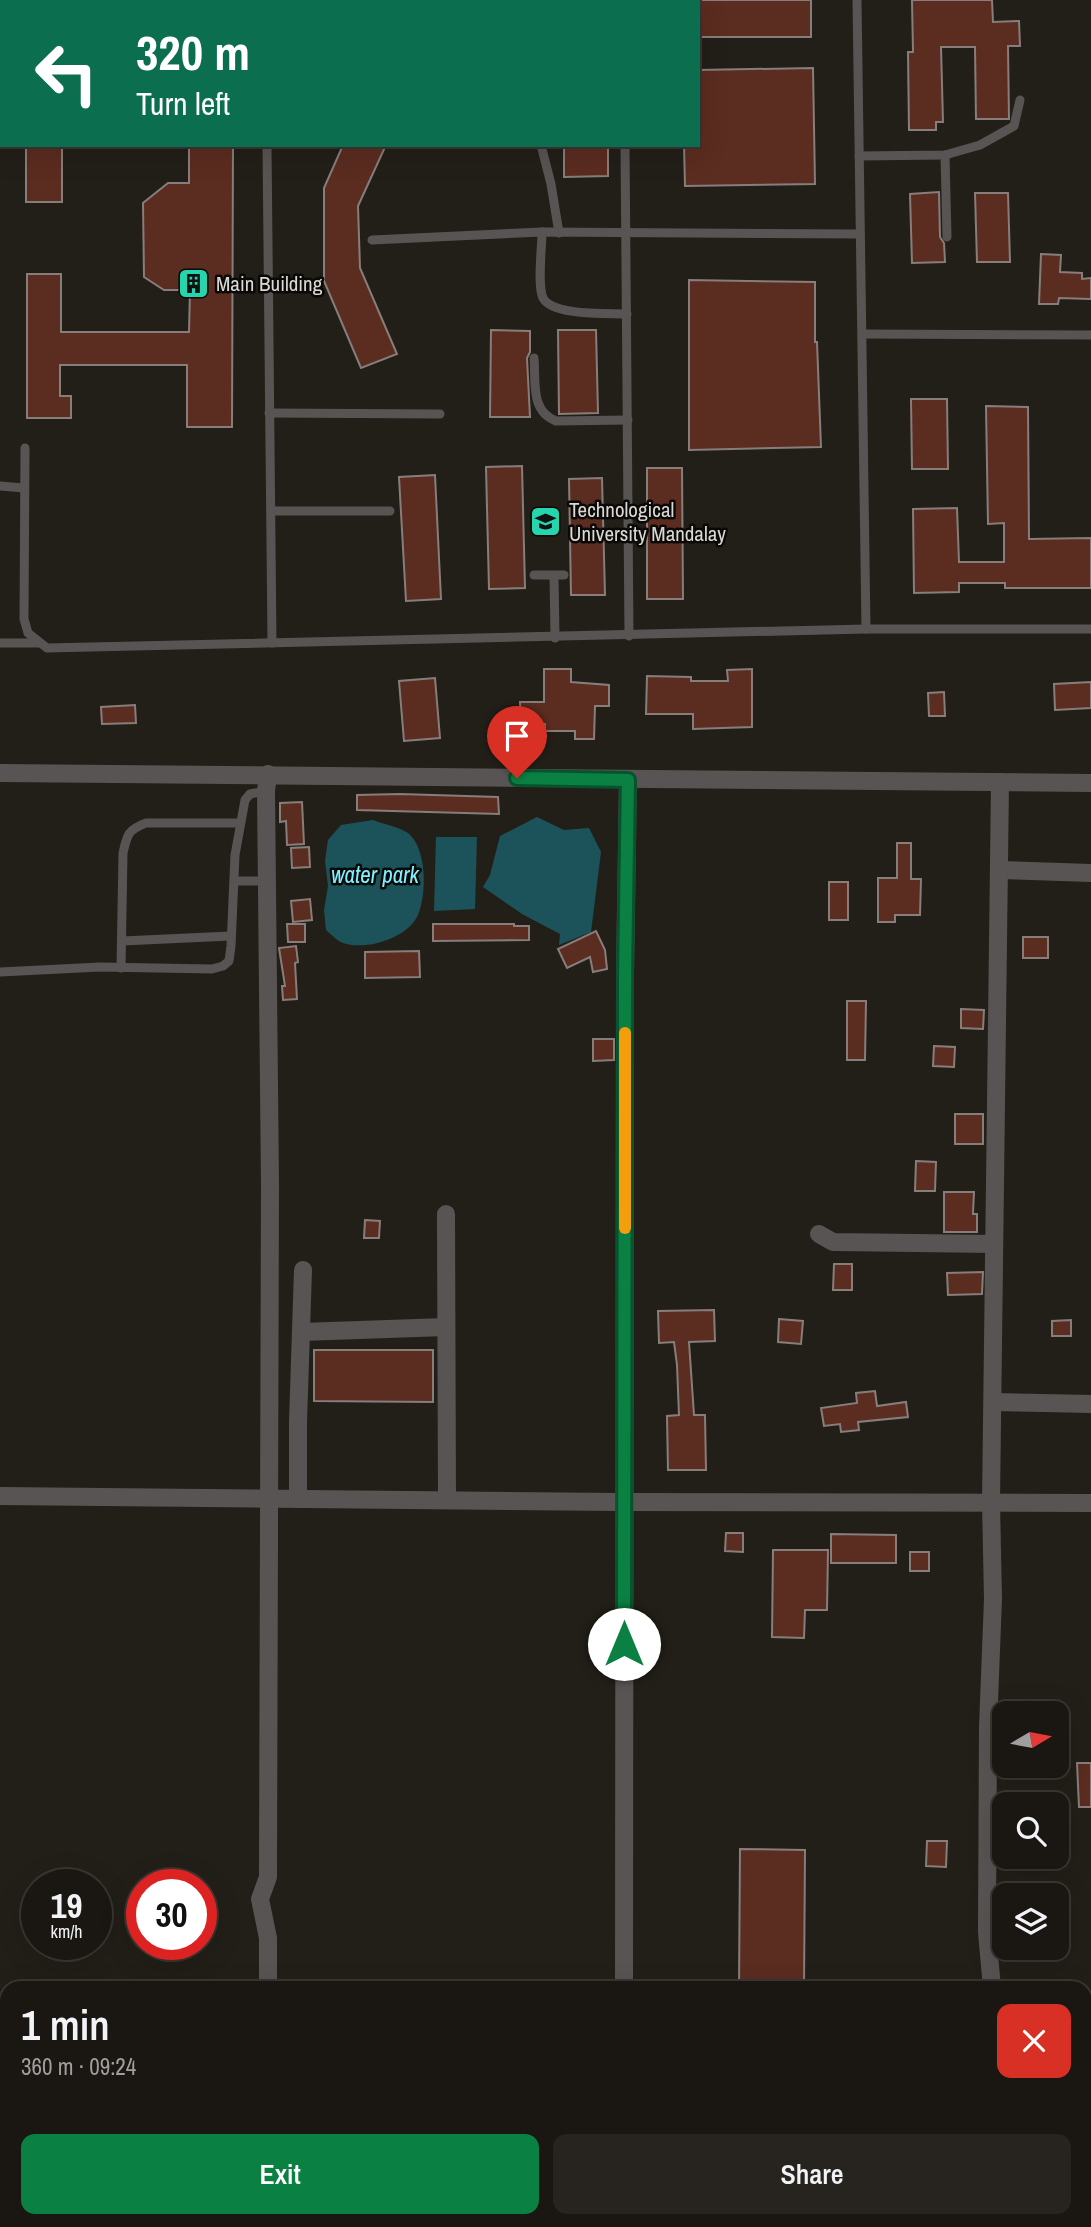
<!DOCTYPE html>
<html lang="en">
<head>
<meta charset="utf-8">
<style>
	:root { --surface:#1a1712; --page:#272420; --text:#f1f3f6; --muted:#9f9f9f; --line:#383632; --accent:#0b8043 }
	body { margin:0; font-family:"Archivo Narrow",sans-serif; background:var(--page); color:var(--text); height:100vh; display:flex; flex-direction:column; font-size:26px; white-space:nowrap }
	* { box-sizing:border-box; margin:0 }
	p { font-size:23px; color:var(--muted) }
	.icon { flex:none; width:38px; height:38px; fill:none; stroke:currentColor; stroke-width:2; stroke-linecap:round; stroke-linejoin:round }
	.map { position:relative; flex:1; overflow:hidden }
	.panel { position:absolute; left:0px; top:1981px; width:1092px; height:247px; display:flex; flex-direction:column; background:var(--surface); border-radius:21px 21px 0 0; box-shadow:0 7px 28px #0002,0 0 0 2px var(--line) }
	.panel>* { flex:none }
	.hud { position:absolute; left:0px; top:0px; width:700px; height:147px; box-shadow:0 7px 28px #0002,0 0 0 2px var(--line); background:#0b6e4f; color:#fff; overflow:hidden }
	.needle { width:46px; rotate:80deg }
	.tools { position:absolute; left:992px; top:1701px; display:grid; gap:14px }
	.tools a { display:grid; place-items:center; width:77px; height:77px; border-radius:14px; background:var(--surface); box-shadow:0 7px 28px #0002,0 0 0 2px var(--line); font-size:35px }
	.speed { position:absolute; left:21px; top:1869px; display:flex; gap:14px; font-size:35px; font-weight:700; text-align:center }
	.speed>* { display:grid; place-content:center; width:91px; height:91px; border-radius:50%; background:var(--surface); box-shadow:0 7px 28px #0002,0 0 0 2px var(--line); line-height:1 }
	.speed small { font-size:18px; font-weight:400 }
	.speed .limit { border:10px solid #d22; background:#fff; color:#111 }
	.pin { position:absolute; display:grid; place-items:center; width:60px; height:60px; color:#fff; margin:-72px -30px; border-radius:50% 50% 50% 0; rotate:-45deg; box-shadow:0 0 7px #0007 }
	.pin .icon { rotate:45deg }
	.me { position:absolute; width:77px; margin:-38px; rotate:0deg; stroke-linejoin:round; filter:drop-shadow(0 0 5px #0008) }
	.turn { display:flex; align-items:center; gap:24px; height:147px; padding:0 21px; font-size:32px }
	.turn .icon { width:91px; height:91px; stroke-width:2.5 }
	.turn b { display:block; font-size:49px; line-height:60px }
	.round { display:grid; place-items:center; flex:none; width:74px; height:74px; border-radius:14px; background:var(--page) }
	.headline { display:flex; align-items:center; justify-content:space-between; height:119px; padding:0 21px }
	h1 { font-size:42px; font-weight:600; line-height:52px }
	.cta { display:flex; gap:14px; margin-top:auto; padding:14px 21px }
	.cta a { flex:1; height:80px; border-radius:14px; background:var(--accent); color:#fff; font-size:28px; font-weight:600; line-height:80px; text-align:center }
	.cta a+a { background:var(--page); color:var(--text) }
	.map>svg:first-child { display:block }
</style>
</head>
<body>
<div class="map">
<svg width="1091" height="2227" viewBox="0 0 1091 2227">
	<rect width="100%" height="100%" fill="#221f18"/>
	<!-- water -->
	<g fill="#1c535a">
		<polygon points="537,817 564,830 589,828 601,852 591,932 559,945 560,934 522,914 483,887 490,875 500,836"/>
		<path d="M 373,820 C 383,824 399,827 408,833 C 427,848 427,894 418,915 C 408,938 366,951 343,943 C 337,941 331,934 326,930 L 324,910 L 328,886 L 325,861 L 328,840 L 341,825 Z"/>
		<polygon points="436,837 477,837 475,909 434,911"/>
	</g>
	<!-- building -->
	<g fill="#5b2c20" stroke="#877d7b" stroke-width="2">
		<rect x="698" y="0" width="113" height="37"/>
		<polygon points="912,0 992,0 993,22 1019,21 1020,46 1008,46 1009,119 976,119 975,47 941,47 943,122 936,122 936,130 909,130 908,52 913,52"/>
		<polygon points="813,68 815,184 685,186 684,145 698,145 698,70"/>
		<rect x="26" y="145" width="36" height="57"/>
		<polygon points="189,145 233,145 232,427 187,427 187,365 60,365 60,396 71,396 71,418 27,418 27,274 61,274 61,332 189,332 190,290 164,290 144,277 143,203 168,183 189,183"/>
		<polygon points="343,145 386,145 358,206 360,268 397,354 361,368 324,281 324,188"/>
		<polygon points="564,145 608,145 608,176 564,177"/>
		<polygon points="939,192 940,237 944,243 945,262 912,263 910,194"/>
		<polygon points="975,193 1008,193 1010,262 977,262"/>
		<polygon points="1041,254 1061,255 1060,272 1082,273 1082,279 1091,278 1091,299 1059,298 1058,304 1039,304"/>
		<polygon points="689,280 815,282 815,342 817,342 821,447 689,450"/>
		<polygon points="491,330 530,331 530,352 527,358 530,417 490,417"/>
		<polygon points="558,330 596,330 598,413 559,414"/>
		<polygon points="911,399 947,399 948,469 912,469"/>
		<polygon points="986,406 1028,407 1029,539 1091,538 1091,588 1005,588 1005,583 959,583 959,592 914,593 913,509 957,508 959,562 1004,562 1004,523 988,524"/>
		<polygon points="522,466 525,588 489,589 486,467"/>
		<polygon points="647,468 682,468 683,599 647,599"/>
		<polygon points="435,475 441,599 406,601 399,477"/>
		<polygon points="602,478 605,595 571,595 569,479"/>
		<polygon points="544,669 571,669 571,682 609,685 609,706 595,706 594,739 575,739 575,731 545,731 545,724 521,724 520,702 544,702"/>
		<polygon points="752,669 752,727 693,729 693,714 646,714 647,676 691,677 691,681 728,681 727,670"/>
		<polygon points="435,678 440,738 404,741 399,681"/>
		<polygon points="1091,682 1091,708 1055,710 1054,684"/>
		<polygon points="944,692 945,716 929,716 928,693"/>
		<polygon points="135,705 136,723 102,724 101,707"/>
		<polygon points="400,794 498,797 499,814 357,810 357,795"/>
		<polygon points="302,802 304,844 287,845 286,821 280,822 280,803"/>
		<polygon points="897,843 911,843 911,879 921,879 920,915 895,915 895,922 878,922 878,878 897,878"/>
		<polygon points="309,847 310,867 292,868 291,848"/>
		<rect x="829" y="882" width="19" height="38"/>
		<polygon points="310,899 312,920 293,922 291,901"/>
		<polygon points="287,924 305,924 305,942 288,942"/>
		<polygon points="433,924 514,924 514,926 529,926 529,940 433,941"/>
		<polygon points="596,931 605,950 607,969 593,972 590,957 567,968 558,949"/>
		<rect x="1023" y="937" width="25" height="21"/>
		<polygon points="296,946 298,962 295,963 297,999 283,1000 282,986 285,986 279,948"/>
		<polygon points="419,951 420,977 365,978 365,952"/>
		<polygon points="847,1001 866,1001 865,1060 847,1060"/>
		<polygon points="961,1009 984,1010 983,1029 961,1028"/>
		<polygon points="593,1039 614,1039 614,1060 593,1061"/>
		<polygon points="934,1046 955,1047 954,1067 933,1066"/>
		<rect x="955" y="1114" width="28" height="30"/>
		<polygon points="916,1161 936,1162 935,1191 915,1191"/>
		<polygon points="944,1192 974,1192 973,1214 977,1214 977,1232 944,1232"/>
		<polygon points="365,1220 380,1221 379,1238 364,1238"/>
		<polygon points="834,1264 852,1264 852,1290 833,1290"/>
		<polygon points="983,1272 982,1294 948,1295 947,1273"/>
		<polygon points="714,1310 715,1341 689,1342 694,1415 705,1415 706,1470 668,1470 667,1416 679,1415 677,1365 674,1342 659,1343 658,1311"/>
		<polygon points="779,1319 803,1321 801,1344 778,1342"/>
		<polygon points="1071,1320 1071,1336 1052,1336 1052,1321"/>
		<polygon points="314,1350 433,1350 433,1402 314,1401"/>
		<polygon points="875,1391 877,1406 906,1402 908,1417 858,1422 859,1430 841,1432 840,1424 824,1426 821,1408 857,1403 856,1393"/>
		<polygon points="726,1533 743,1533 743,1552 725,1551"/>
		<polygon points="831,1534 896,1535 896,1563 831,1563"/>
		<polygon points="773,1550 828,1550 827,1610 805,1610 804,1638 772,1637"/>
		<rect x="910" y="1552" width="19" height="19"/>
		<polygon points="1077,1763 1091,1763 1091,1807 1079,1807"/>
		<polygon points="927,1841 947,1841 946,1867 926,1866"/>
		<polygon points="740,1849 805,1850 804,1988 739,1988"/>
	</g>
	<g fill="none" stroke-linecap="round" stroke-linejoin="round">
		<!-- service -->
		<g stroke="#585453" stroke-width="9">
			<polyline points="268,0 268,2"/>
			<polyline points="857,0 866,629"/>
			<polyline points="35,2 38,0"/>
			<polyline points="436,2 437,0"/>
			<polyline points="538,2 538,0"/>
			<polyline points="0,7 2,7"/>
			<polyline points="267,145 272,643"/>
			<polyline points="541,145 551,184 559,233"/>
			<polyline points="625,145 629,636"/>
			<polyline points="945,155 947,237"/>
			<polyline points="859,156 945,155 980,145 1014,126 1020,100"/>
			<path d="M 542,232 C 542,248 537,285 543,298 C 552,316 608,313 627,314"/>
			<polyline points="372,240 542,232 859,234"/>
			<polyline points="863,334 1091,335"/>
			<path d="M 534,358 C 536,382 530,411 556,421 L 628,420"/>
			<polyline points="269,413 440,414"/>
			<polyline points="25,448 24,619 28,633 47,648 866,629 1091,629"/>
			<polyline points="0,486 24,488"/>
			<polyline points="271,511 390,511"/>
			<polyline points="534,575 564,575"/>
			<polyline points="554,576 555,638"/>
			<polyline points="0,643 39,643"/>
			<polyline points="235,881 267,881"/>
			<polyline points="122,941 231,936"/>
			<path d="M 121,968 L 123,853 C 127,836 127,830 146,823 L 240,823"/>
			<polyline points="0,972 100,967 212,969 223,966 229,961 231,946 235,855 245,800 250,794 266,791"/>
		</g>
		<!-- minor -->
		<g stroke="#585453" stroke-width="18">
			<polyline points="0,773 1091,783"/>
			<polyline points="999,870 1091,873"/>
			<polyline points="446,1214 447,1500"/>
			<polyline points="819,1234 833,1242 994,1244"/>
			<polyline points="301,1332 446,1327"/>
			<polyline points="993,1402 1091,1404"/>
			<polyline points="0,1496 618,1502 1091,1503"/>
			<polyline points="298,1499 298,1422 303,1270"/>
			<polyline points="268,1988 268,1938 260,1899 268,1877 270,1184 266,791 268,774"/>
			<polyline points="624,1988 625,973 628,780"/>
			<polyline points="992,1988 987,1932 988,1727 993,1599 991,1502 1000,782"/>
			<polyline points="987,2221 987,2227"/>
			<polyline points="625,2227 625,2221"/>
		</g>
	</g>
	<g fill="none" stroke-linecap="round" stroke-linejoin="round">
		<defs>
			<polyline id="route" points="517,778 628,780 625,974 624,1644"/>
		</defs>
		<!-- route casing -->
		<use href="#route" stroke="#07532c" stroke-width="18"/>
		<!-- route -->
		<use href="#route" stroke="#0b8043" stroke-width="12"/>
		<!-- slow -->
		<polyline stroke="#f59e0b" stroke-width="12" points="625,1033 625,1228"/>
	</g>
	<!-- icons -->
	<defs>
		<symbol id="building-square" viewBox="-11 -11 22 22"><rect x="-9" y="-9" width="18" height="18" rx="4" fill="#25d5ae" stroke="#0a0907"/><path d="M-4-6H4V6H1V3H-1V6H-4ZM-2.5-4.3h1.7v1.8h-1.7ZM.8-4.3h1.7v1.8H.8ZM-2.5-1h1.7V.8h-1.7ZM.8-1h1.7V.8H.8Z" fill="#111"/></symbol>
		<symbol id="university-square" viewBox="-11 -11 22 22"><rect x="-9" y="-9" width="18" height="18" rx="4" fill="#25d5ae" stroke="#0a0907"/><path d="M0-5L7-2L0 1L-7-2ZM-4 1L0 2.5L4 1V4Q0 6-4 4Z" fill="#111"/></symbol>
	</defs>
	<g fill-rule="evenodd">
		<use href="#building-square" x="176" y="266" width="35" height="35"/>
		<use href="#university-square" x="528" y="504" width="35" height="35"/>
	</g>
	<g text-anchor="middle" stroke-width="5" stroke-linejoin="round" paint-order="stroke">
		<!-- poi labels -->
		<g font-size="21" fill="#dbd9d4" stroke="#0a0907" text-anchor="start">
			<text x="216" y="291">Main Building</text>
			<text x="569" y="517">Technological<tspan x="569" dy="24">University Mandalay</tspan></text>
		</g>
		<!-- water labels -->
		<g font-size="23" font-style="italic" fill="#82effe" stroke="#0a0907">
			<text x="375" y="883">water park</text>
		</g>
	</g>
</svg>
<div class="tools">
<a><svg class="needle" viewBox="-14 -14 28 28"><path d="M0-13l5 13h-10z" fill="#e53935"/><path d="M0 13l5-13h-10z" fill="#9f9f9f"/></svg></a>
<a><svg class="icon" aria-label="search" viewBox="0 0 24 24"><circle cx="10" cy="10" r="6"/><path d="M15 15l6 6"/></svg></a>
<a><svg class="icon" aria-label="layers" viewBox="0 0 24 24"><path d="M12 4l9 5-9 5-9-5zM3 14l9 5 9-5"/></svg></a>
</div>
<div class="speed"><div>19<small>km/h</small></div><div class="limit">30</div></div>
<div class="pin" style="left:517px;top:778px;background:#d93025"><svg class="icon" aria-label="arrive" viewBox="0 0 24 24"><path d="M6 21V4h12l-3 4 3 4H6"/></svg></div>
<svg class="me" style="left:624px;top:1644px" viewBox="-20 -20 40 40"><circle r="19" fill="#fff"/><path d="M0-13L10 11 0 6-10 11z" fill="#0b8043"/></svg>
<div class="hud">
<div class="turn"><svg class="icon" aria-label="left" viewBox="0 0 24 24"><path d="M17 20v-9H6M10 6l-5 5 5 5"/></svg><div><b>320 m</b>Turn left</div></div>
</div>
<section class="panel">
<div class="headline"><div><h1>1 min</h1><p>360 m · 09:24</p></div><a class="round" style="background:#d93025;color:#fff"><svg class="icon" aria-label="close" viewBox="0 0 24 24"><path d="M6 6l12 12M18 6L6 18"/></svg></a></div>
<div class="cta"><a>Exit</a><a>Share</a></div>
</section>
</div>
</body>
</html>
